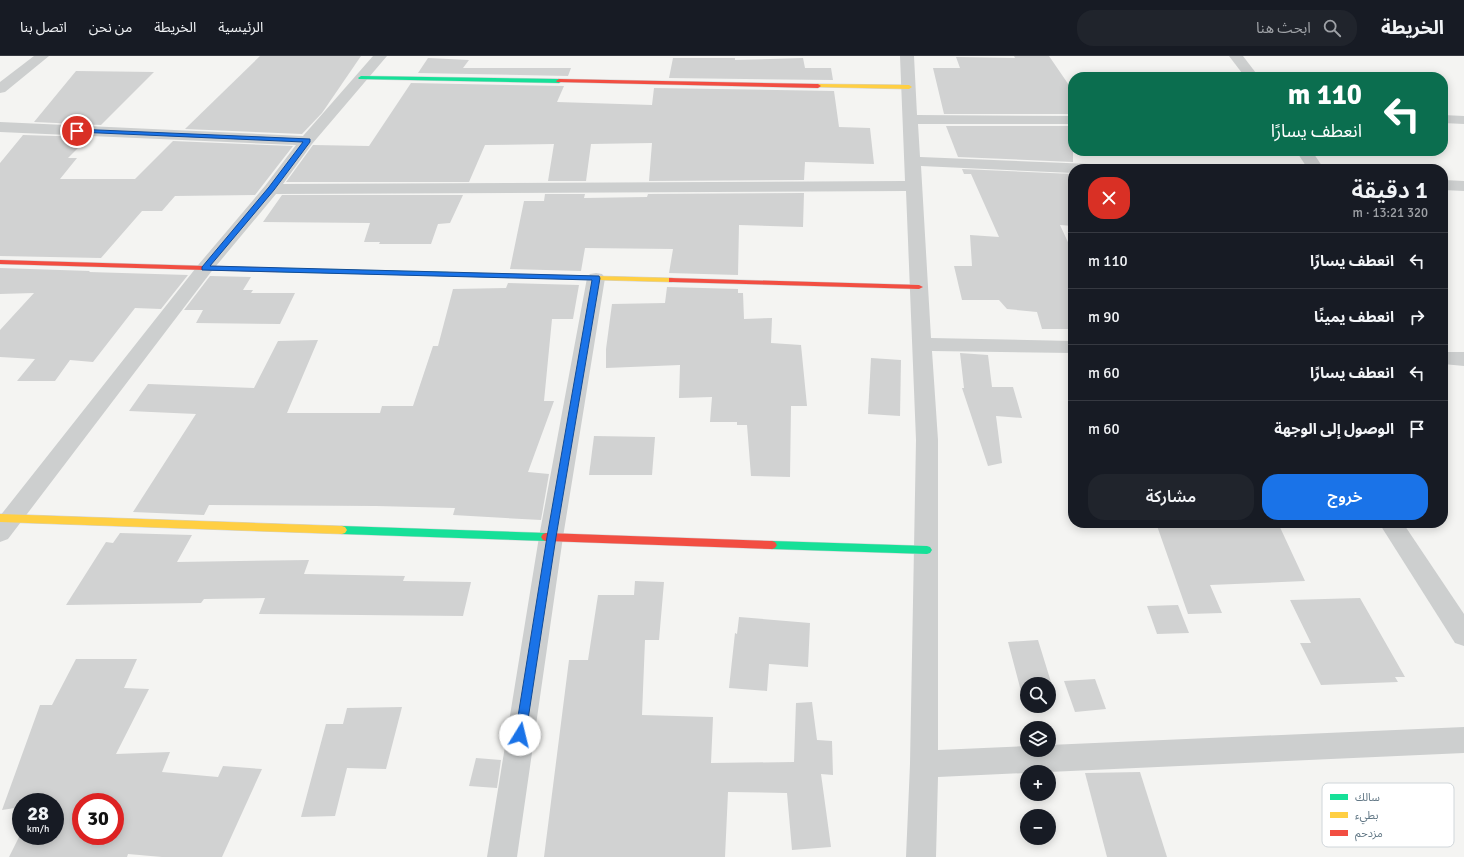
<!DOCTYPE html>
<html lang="ar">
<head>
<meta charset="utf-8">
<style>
	:root { --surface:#171b24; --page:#20242c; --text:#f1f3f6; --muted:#9ea1a6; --line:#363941; --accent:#1a73e8 }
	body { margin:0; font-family:Signika,"Noto Sans Arabic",sans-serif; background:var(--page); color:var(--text); direction:rtl; height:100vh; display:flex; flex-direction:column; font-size:15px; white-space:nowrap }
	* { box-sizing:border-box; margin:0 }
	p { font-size:13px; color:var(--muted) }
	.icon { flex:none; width:22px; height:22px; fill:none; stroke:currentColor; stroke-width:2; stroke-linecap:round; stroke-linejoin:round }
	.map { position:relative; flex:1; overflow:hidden; direction:ltr }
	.panel { position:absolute; left:1068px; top:108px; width:380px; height:364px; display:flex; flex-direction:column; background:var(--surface); border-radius:16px; box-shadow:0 2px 10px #0003; direction:rtl }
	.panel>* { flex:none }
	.hud { position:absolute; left:1068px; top:16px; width:380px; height:84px; border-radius:16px; box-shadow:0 2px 10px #0003; direction:rtl; background:#0b6e4f; color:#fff; overflow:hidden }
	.controls { position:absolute; left:1020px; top:621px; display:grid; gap:8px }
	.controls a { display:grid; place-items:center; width:36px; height:36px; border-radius:50%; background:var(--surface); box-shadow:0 2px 10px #0003; font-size:20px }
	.speed { position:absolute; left:12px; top:737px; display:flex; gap:8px; font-size:20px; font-weight:700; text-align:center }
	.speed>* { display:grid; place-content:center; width:52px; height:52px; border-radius:50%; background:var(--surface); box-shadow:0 2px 10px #0003; line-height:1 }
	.speed small { font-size:10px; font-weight:400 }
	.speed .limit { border:6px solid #d22; background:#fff; color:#111 }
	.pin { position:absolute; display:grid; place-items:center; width:34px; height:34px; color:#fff; margin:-17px; border:2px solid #fff; border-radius:50%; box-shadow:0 1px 4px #0007 }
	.me { position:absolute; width:44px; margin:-22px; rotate:9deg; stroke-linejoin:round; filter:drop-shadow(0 0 3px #0008) }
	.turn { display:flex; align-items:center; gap:14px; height:84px; padding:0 20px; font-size:18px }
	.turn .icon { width:52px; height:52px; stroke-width:2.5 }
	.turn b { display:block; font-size:28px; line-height:34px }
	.round { display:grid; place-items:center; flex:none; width:42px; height:42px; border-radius:16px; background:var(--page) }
	.summary { display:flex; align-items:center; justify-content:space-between; height:68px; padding:0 20px }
	h1 { font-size:24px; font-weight:600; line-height:30px }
	.primary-button { display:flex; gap:8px; margin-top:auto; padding:8px 20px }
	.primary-button a { flex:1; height:46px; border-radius:16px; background:var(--accent); color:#fff; font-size:16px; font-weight:600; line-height:46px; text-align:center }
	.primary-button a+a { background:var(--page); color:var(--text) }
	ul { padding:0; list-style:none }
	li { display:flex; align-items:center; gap:12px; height:56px; padding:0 20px; border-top:1px solid var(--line) }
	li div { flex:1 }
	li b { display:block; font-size:15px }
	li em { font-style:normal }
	header { display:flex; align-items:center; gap:24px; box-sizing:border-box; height:56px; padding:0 20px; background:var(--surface); border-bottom:1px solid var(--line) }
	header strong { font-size:19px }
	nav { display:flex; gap:22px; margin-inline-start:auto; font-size:14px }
	.search { width:280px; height:36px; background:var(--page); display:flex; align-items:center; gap:10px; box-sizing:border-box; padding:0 14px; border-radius:16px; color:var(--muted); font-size:15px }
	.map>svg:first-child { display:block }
</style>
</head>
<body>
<header>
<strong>الخريطة</strong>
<div class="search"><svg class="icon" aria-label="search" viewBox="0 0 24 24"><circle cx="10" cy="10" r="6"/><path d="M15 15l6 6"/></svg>ابحث هنا</div>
<nav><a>الرئيسية</a><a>الخريطة</a><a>من نحن</a><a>اتصل بنا</a></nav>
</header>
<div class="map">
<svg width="1464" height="801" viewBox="0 0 1464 801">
	<rect width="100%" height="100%" fill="#f4f4f2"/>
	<!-- building -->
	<g fill="#d1d2d2" fill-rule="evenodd">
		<polygon points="260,0 361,0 322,57 302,78 185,73"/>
		<polygon points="1014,0 1049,0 1073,35 1073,58 944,58 933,12 960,12 956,1 1015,2"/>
		<polygon points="428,2 469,4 463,12 571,12 568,20 418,17"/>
		<polygon points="673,2 735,2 735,4 803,2 805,12 831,12 833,24 669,22"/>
		<polygon points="76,15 154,16 101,69 34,66"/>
		<polygon points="411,27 564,30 557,46 652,49 654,32 834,35 839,71 870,72 874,108 805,106 804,124 649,125 652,87 591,88 586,125 548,125 554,88 485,89 469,126 286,126 313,89 369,90"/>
		<polygon points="946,70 1073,70 1073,106 958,101"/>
		<polygon points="23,79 89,81 68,102 77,102 60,123 135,123 173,85 293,90 255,139 175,140 162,155 142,155 101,202 0,200 0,107"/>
		<polygon points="962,113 1073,118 1073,170 1060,169 1073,197 1073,273 1042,273 1037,256 1007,253 999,244 962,244 954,210 972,210 970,179 999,181 971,118 964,118"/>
		<polygon points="804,137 803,171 739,169 738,219 669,217 673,193 585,192 581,215 510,213 524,145 544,145 545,138 585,138 584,142 647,141 648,138"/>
		<polygon points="282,139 463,139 450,167 438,168 431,188 379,188 380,186 364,186 370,167 263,166"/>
		<polygon points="0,212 90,215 89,216 188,219 161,253 135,252 93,306 70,304 55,325 17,325 35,303 0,301 0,274 34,237 0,238"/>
		<polygon points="210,220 251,221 243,234 253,234 251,237 295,237 280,268 196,267 203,254 184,254"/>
		<polygon points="508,227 579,229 573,263 552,263 544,345 554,345 528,416 549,418 541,464 453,459 455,452 376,450 209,449 204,459 133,456 196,358 129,355 148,328 254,332 278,285 318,284 287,357 380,357 382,350 413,350 433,290 438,290 453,233 506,232"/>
		<polygon points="667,231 738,233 738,237 743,237 744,263 772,262 771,287 801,289 807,350 791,350 790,421 751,420 747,369 737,369 737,366 710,366 712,341 679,342 680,309 606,312 606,293 612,248 665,247"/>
		<polygon points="960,297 988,299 992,331 1013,331 1022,362 996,360 1002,407 988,410 962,332 964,332"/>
		<polygon points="871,302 901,304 900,360 868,358"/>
		<polygon points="594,380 655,381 652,419 589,419"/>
		<polygon points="1156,467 1278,467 1305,525 1210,529 1222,557 1188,558"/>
		<polygon points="120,477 192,479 177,506 309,504 304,518 405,520 403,525 471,526 463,560 259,558 265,542 204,543 201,547 66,549 106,486 113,487"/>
		<polygon points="635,525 664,526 659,584 645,584 642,659 713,661 711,707 794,706 796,647 812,646 817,684 832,685 833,719 821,718 831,791 792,794 787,737 728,736 725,801 544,801 569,604 588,604 598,539 634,539"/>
		<polygon points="1360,542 1405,621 1395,621 1398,626 1321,629 1300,587 1311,587 1290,544"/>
		<polygon points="1178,549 1189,577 1157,578 1147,550"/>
		<polygon points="739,561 810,567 808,611 769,608 767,635 729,632 735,577 737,578"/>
		<polygon points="1038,584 1055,639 1049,639 1049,628 1027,628 1027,639 1022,639 1008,586"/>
		<path d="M 76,603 L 137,603 L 124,632 L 149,633 L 116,698 L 170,696 L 162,716 L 218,721 L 223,710 L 262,713 L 222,801 L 162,801 L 128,798 L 127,801 L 9,801 L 21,777 L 21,780 L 55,780 L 55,746 L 21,746 L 21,751 L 2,754 L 40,649 L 52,649 ZM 81,746 L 115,746 L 115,780 L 81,780 Z"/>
		<polygon points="1095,623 1106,653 1075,656 1064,625"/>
		<polygon points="402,651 386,713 347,712 335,760 301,761 326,668 343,668 347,652"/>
		<polygon points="476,702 501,704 497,732 469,730"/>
		<polygon points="1140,716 1167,801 1107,801 1085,717"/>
	</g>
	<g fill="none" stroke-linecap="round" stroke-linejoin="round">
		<defs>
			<g id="fast">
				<polygon points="361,20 559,23 562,25 559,27 359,23 358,22"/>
				<polygon points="274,212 448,216 452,218 448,220 277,216 273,214"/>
				<polygon points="342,470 546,477 549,478 551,481 549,484 546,485 342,478 339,477 337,474 339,471"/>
				<polygon points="772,485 927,490 930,491 932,494 930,497 927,498 772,493 769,492 767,489 769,486"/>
			</g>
			<g id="slow">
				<polygon points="818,28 909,29 912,31 909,33 816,31 816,29"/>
				<polygon points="445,216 672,222 676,224 672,226 448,220 444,218"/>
				<polygon points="0,458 342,470 345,471 347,474 345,477 342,478 0,466"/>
			</g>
			<g id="jam">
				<polygon points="559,23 818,28 821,30 818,32 557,26 556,25"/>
				<polygon points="0,204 277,212 281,214 277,216 0,208"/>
				<polygon points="669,222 919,229 923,231 919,233 672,226 669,226"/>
				<polygon points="546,477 772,485 775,486 777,489 775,492 772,493 546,485 543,484 541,481 543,478"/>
			</g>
		</defs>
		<!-- fast casing -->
		<use href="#fast" stroke="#d0d2d3" stroke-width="1"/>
		<!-- slow casing -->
		<use href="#slow" stroke="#d0d2d3" stroke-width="1"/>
		<!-- jam casing -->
		<use href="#jam" stroke="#d0d2d3" stroke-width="1"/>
		<!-- street -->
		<g fill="#cdcfcf" fill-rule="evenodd">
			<polygon points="34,0 49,0 5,36 0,37 0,26"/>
			<polygon points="373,0 387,0 312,88 283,128 905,125 900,0 914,0 917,59 1073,60 1073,68 918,68 920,101 1091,108 1097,110 1099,113 1073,113 1073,117 921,110 931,282 1073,285 1073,297 932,295 938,384 938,694 1027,690 1027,694 1049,694 1049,689 1464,671 1464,697 938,721 936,801 906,801 910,708 916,384 906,135 276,138 211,216 8,483 0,486 0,460 199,208 265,130 296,89 0,76 0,66 303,80"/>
			<polygon points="1229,0 1243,0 1259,21 1245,21"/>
			<polygon points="1443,59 1464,60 1464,68 1443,67"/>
			<polygon points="1296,95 1312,95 1324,113 1308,113"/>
			<polygon points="1443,124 1464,125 1464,135 1443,134"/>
			<polygon points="596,217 602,218 605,222 563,481 517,801 487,801 539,481 587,222 590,218"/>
			<polygon points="1443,296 1464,296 1464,310 1443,308"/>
			<polygon points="1379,467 1403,467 1464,558 1464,590 1455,587"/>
		</g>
		<!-- fast -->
		<use href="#fast" fill="#16e098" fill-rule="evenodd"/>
		<!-- slow -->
		<use href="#slow" fill="#ffcf43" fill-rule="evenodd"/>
		<!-- jam -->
		<use href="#jam" fill="#f24e42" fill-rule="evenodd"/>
	</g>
	<!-- route -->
	<polygon fill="#1a73e8" stroke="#114b97" points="75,73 310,83 310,86 274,134 210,210 599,220 600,222 556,481 525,683 520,684 516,683 515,679 547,481 592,224 202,214 202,211 269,131 303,86 77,76 75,76"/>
	<!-- legend -->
	<rect x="1322" y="727" width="132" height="64" rx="6" fill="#fff" stroke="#d0d6da" stroke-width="1"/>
	<rect x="1330" y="738" width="18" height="6" fill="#16e098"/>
	<rect x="1330" y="756" width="18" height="6" fill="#ffcf43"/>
	<rect x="1330" y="774" width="18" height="6" fill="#f24e42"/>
	<g font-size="11" fill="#617785">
		<text x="1355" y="745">سالك</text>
		<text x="1355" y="763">بطيء</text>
		<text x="1355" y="781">مزدحم</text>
	</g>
</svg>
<div class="controls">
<a><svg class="icon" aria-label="search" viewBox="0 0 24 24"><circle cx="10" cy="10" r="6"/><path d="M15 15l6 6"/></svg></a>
<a><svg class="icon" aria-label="layers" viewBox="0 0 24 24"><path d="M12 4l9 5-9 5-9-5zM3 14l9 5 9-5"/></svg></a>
<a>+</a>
<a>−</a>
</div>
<div class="speed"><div>28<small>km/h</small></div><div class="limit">30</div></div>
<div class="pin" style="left:77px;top:75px;background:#d93025"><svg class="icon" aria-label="arrive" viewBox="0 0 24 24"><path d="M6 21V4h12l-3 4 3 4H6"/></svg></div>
<svg class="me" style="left:520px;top:679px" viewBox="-20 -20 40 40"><circle r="19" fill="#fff"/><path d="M0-13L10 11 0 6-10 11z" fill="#1a73e8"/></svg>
<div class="hud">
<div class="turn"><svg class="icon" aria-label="left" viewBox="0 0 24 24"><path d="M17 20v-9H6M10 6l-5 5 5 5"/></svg><div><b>110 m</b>انعطف يسارًا</div></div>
</div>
<section class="panel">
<div class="summary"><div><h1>1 دقيقة</h1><p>320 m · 13:21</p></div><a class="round" style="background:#d93025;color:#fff"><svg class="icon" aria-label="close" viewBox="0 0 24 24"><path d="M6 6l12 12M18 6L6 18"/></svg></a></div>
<ul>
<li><svg class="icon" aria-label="left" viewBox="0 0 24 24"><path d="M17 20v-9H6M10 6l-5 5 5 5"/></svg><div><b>انعطف يسارًا</b></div><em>110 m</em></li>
<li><svg class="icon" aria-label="right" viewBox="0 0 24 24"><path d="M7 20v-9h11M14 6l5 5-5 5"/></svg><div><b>انعطف يمينًا</b></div><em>90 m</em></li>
<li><svg class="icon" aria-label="left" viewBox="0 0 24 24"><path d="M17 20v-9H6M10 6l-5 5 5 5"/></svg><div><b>انعطف يسارًا</b></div><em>60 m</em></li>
<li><svg class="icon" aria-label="arrive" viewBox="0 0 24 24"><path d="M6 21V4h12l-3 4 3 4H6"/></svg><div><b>الوصول إلى الوجهة</b></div><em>60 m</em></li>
</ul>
<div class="primary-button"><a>خروج</a><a>مشاركة</a></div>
</section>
</div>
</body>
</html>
